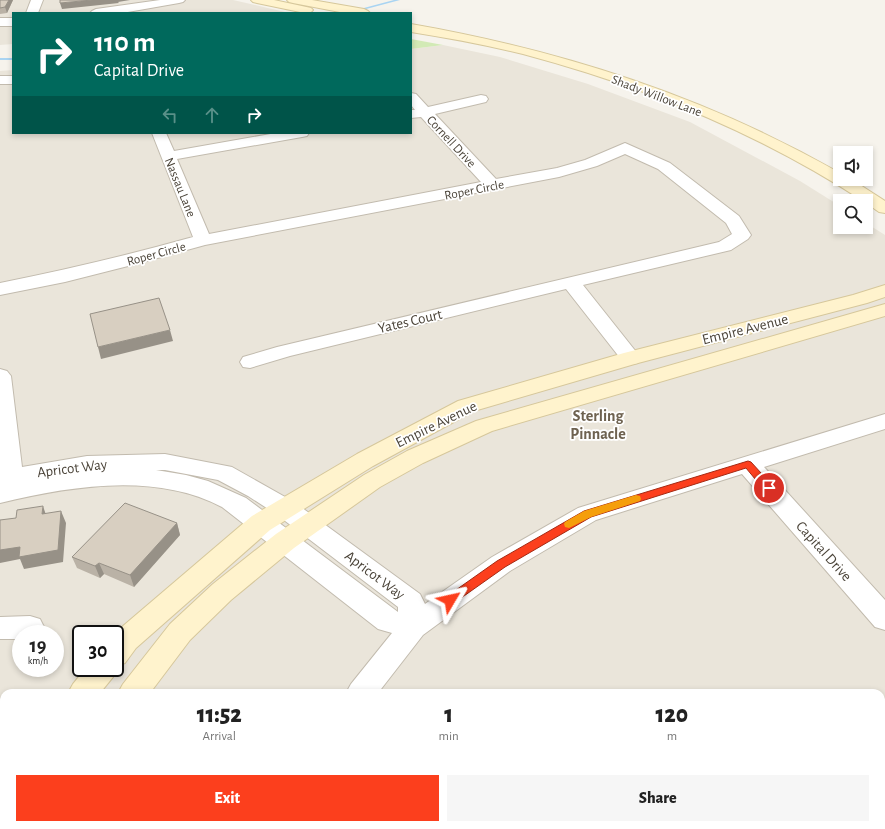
<!DOCTYPE html>
<html lang="en">
<head>
<meta charset="utf-8">
<style>
	:root { --surface:#fff; --page:#f6f6f6; --text:#222; --muted:#767676; --accent:#fc3f1d }
	body { margin:0; font-family:"Alegreya Sans",sans-serif; background:var(--page); color:var(--text); height:100vh; display:flex; flex-direction:column; font-size:15px; white-space:nowrap }
	* { box-sizing:border-box; margin:0 }
	p { font-size:13px; color:var(--muted) }
	.icon { flex:none; width:22px; height:22px; fill:none; stroke:currentColor; stroke-width:2; stroke-linecap:round; stroke-linejoin:round }
	.map { position:relative; flex:1; overflow:hidden }
	.panel { position:absolute; left:0px; top:689px; width:885px; height:140px; display:flex; flex-direction:column; background:var(--surface); border-radius:12px 12px 0 0; box-shadow:0 2px 6px #0003 }
	.panel>* { flex:none }
	.top-card { position:absolute; left:12px; top:12px; width:400px; height:122px; border-radius:0px; box-shadow:0 2px 6px #0003; background:#00695c; color:#fff; overflow:hidden }
	.fabs { position:absolute; left:833px; top:146px; display:grid; gap:8px }
	.fabs a { display:grid; place-items:center; width:40px; height:40px; border-radius:0px; background:var(--surface); box-shadow:0 2px 6px #0003; font-size:20px }
	.speed { position:absolute; left:12px; top:625px; display:flex; gap:8px; font-size:20px; font-weight:700; text-align:center }
	.speed>* { display:grid; place-content:center; width:52px; height:52px; border-radius:50%; background:var(--surface); box-shadow:0 2px 6px #0003; line-height:1 }
	.speed small { font-size:10px; font-weight:400 }
	.speed .limit { border:2px solid #111; border-radius:6px; background:#fff; color:#111 }
	.pin { position:absolute; display:grid; place-items:center; width:34px; height:34px; color:#fff; margin:-17px; border:2px solid #fff; border-radius:50%; box-shadow:0 1px 4px #0007 }
	.me { position:absolute; width:44px; margin:-22px; rotate:54deg; stroke-linejoin:round; filter:drop-shadow(0 0 3px #0008) }
	.turn { display:flex; align-items:center; gap:14px; height:84px; padding:0 16px; font-size:18px }
	.turn .icon { width:52px; height:52px; stroke-width:2.5 }
	.turn b { display:block; font-size:28px; line-height:34px }
	.lanes { display:flex; align-items:center; height:38px; padding:0 16px; background:#0003; justify-content:center; gap:20px; direction:ltr }
	.lanes .off { opacity:.35 }
	.eta { display:flex; justify-content:space-evenly; align-items:center; height:68px; text-align:center }
	.eta b { font-size:24px; font-weight:800; line-height:28px }
	.cta { display:flex; gap:8px; margin-top:auto; padding:8px 16px }
	.cta a { flex:1; height:46px; border-radius:0px; background:var(--accent); color:#fff; font-size:16px; font-weight:800; line-height:46px; text-align:center }
	.cta a+a { background:var(--page); color:var(--text) }
	.map>svg:first-child { display:block }
</style>
</head>
<body>
<div class="map">
<svg width="885" height="829" viewBox="0 0 885 829">
	<rect width="100%" height="100%" fill="#f6f3ec"/>
	<!-- residential -->
	<g fill="#eae5da" fill-rule="evenodd">
		<polygon points="0,0 233,0 285,12 13,13 13,44 0,45"/>
		<path d="M 443,45 L 500,57 L 588,84 L 690,122 L 800,181 L 840,206 L 840,227 L 866,227 L 866,223 L 885,235 L 885,829 L 0,829 L 0,71 L 13,70 L 13,133 L 411,133 L 411,49 ZM 21,634 L 55,634 L 55,668 L 21,668 ZM 81,634 L 115,634 L 115,668 L 81,668 ZM 4,693 L 881,693 L 881,825 L 4,825 Z"/>
	</g>
	<!-- green -->
	<polygon fill="#d2eab5" points="411,39 443,45 411,49"/>
	<g fill="none" stroke-linecap="round" stroke-linejoin="round">
		<!-- stream -->
		<g fill="#a9d4f2" fill-rule="evenodd">
			<polygon points="394,0 400,0 351,13 345,13"/>
			<rect x="0" y="58" width="13" height="2"/>
		</g>
		<defs>
			<g id="street">
				<polygon points="31,0 43,0 38,13 26,13"/>
				<polygon points="160,0 185,0 183,2 179,3 122,13 90,13 92,11 96,9"/>
				<rect x="0" y="18" width="13" height="8"/>
				<rect x="0" y="76" width="13" height="8"/>
				<path d="M 411,93 L 416,94 L 428,107 L 481,95 L 486,96 L 488,99 L 486,102 L 435,114 L 496,179 L 557,168 L 585,160 L 625,143 L 670,163 L 739,216 L 751,235 L 748,239 L 731,250 L 583,285 L 641,358 L 638,363 L 631,364 L 624,363 L 566,289 L 290,356 L 250,368 L 243,367 L 240,362 L 243,357 L 277,347 L 719,242 L 732,234 L 726,223 L 658,169 L 625,154 L 597,166 L 559,177 L 205,245 L 136,264 L 65,282 L 0,295 L 0,283 C 65,270 129,255 193,237 L 152,133 L 166,133 L 174,151 L 276,133 L 309,133 L 307,136 L 302,137 L 177,159 L 209,234 L 481,182 L 421,117 L 411,118 L 411,110 L 415,110 L 411,105 Z"/>
				<path d="M 0,369 L 7,371 L 11,376 L 22,467 L 87,456 L 165,454 L 232,467 L 294,502 L 420,594 L 425,604 L 492,557 L 578,508 L 885,414 L 885,429 L 764,467 L 885,600 L 885,630 L 875,627 L 742,474 L 596,520 L 510,571 L 423,635 L 378,693 L 346,693 L 351,684 L 392,633 L 378,629 L 222,507 C 155,472 71,486 0,503 ZM 156,470 L 165,470 L 218,480 L 248,496 L 276,514 L 398,607 L 398,612 L 246,498 L 208,481 L 186,475 Z"/>
				<polygon points="30,616 40,619 44,627 40,634 21,634 21,639 0,639 0,617"/>
				<polygon points="646,825 680,825 681,829 647,829"/>
			</g>
			<g id="secondary">
				<polygon points="251,0 274,0 311,8 313,10 311,12 305,13 257,3 253,2"/>
				<polygon points="287,0 312,0 364,9 368,11 370,13 345,13 293,3 289,2"/>
				<path d="M 411,24 C 564,51 704,96 840,173 L 840,179 L 851,179 L 885,201 L 885,213 L 879,212 L 866,203 L 866,201 L 863,201 C 759,133 643,86 523,54 C 486,45 449,38 411,32 Z"/>
				<polygon points="885,285 885,297 867,303 638,363 474,411 373,466 270,530 136,648 125,663 116,666 117,668 113,677 100,693 68,693 73,684 86,668 115,668 114,634 116,632 252,516 357,454 458,401 624,353 853,295"/>
				<polygon points="885,304 885,316 492,431 423,463 380,487 294,548 231,600 190,640 150,693 118,693 123,684 170,624 213,584 276,534 364,475 407,451 476,421"/>
				<polygon points="4,785 4,820 0,822 0,786"/>
				<polygon points="25,825 58,825 57,829 24,829"/>
			</g>
		</defs>
		<!-- street casing -->
		<use href="#street" stroke="#c2bbae" stroke-width="2"/>
		<!-- secondary casing -->
		<use href="#secondary" stroke="#d6c79b" stroke-width="2"/>
		<!-- street -->
		<use href="#street" fill="#fff" fill-rule="evenodd"/>
		<!-- secondary -->
		<use href="#secondary" fill="#fff3cd" fill-rule="evenodd"/>
	</g>
	<!-- wall -->
	<g fill="#bab2a6">
		<polygon points="0,0 13,0 7,13 0,14"/>
		<polygon points="177,523 180,535 134,587 104,574 100,578 77,568 72,557"/>
	</g>
	<!-- shaded-wall -->
	<g fill="#979187">
		<polygon points="9,0 13,0 7,13 5,7"/>
		<polygon points="92,0 130,0 118,2 119,3 62,9 60,3"/>
		<polygon points="170,330 173,341 101,359 98,347"/>
		<polygon points="43,506 47,518 42,514"/>
		<polygon points="61,511 66,523 63,562 24,569 20,559 0,563 0,550"/>
		<polygon points="177,523 180,535 134,587 130,575"/>
		<polygon points="99,563 104,574 100,578 95,566"/>
	</g>
	<!-- building -->
	<g fill="#d8cfc1" stroke="#979187">
		<polygon points="0,0 9,0 5,7 0,8"/>
		<polygon points="60,0 92,0 60,3"/>
		<polygon points="159,298 170,330 98,347 90,314"/>
		<polygon points="125,503 177,523 130,575 99,563 95,566 72,557"/>
		<polygon points="43,506 42,514 61,511 58,550 19,557 20,547 0,550 0,520 16,518 17,510"/>
	</g>
	<!-- route -->
	<polygon fill="#fc3f1d" stroke="#a42913" points="748,461 751,462 772,485 774,488 772,491 765,491 746,468 591,517 505,567 454,603 450,605 446,603 445,600 446,597 497,561 584,511"/>
	<!-- slow -->
	<polygon fill="#f59e0b" points="636,495 640,496 641,499 640,501 591,517 569,528 565,527 564,524 565,522 584,511"/>
	<g text-anchor="middle" stroke-width="3.5" stroke-linejoin="round" paint-order="stroke">
		<!-- far-street labels -->
		<g font-size="13" fill="#4b4439" stroke="#fff">
			<text transform="translate(657 95) rotate(21)" y="5">Shady Willow Lane</text>
			<text transform="translate(452 141) rotate(47)" y="5">Cornell Drive</text>
			<text transform="translate(181 187) rotate(68)" y="5">Nassau Lane</text>
			<text transform="translate(474 189) rotate(-11)" y="5">Roper Circle</text>
			<text transform="translate(156 253) rotate(-15)" y="5">Roper Circle</text>
		</g>
		<!-- street labels -->
		<g font-size="15" fill="#4b4439" stroke="#fff">
			<text transform="translate(410 321) rotate(-13)" y="5">Yates Court</text>
			<text transform="translate(745 329) rotate(-14)" y="5">Empire Avenue</text>
			<text transform="translate(436 424) rotate(-26)" y="5">Empire Avenue</text>
			<text transform="translate(72 468) rotate(-7)" y="5">Apricot Way</text>
			<text transform="translate(824 551) rotate(48)" y="5">Capital Drive</text>
			<text transform="translate(375 575) rotate(37)" y="5">Apricot Way</text>
		</g>
		<!-- neighbourhood labels -->
		<g font-size="16" font-weight="bold" fill="#6e6250" stroke="#fff">
			<text x="598" y="421">Sterling<tspan x="598" dy="18">Pinnacle</tspan></text>
		</g>
	</g>
</svg>
<div class="fabs">
<a><svg class="icon" aria-label="sound" viewBox="0 0 24 24"><path d="M4 9h4l5-4v14l-5-4H4zM17 9q2 3 0 6"/></svg></a>
<a><svg class="icon" aria-label="search" viewBox="0 0 24 24"><circle cx="10" cy="10" r="6"/><path d="M15 15l6 6"/></svg></a>
</div>
<div class="speed"><div>19<small>km/h</small></div><div class="limit">30</div></div>
<div class="pin" style="left:769px;top:488px;background:#d93025"><svg class="icon" aria-label="arrive" viewBox="0 0 24 24"><path d="M6 21V4h12l-3 4 3 4H6"/></svg></div>
<svg class="me" style="left:450px;top:600px" viewBox="-20 -20 40 40"><path d="M0-17L14 15 0 8-14 15z" fill="#fc3f1d" stroke="#fff" stroke-width="4"/></svg>
<div class="top-card">
<div class="turn"><svg class="icon" aria-label="right" viewBox="0 0 24 24"><path d="M7 20v-9h11M14 6l5 5-5 5"/></svg><div><b>110 m</b>Capital Drive</div></div>
<div class="lanes"><svg class="icon off" aria-label="left" viewBox="0 0 24 24"><path d="M17 20v-9H6M10 6l-5 5 5 5"/></svg><svg class="icon off" aria-label="ahead" viewBox="0 0 24 24"><path d="M12 20V5M6 11l6-6 6 6"/></svg><svg class="icon" aria-label="right" viewBox="0 0 24 24"><path d="M7 20v-9h11M14 6l5 5-5 5"/></svg></div>
</div>
<section class="panel">
<div class="eta">
<div><b>11:52</b><p>Arrival</p></div>
<div><b>1</b><p>min</p></div>
<div><b>120</b><p>m</p></div>
</div>
<div class="cta"><a>Exit</a><a>Share</a></div>
</section>
</div>
</body>
</html>
